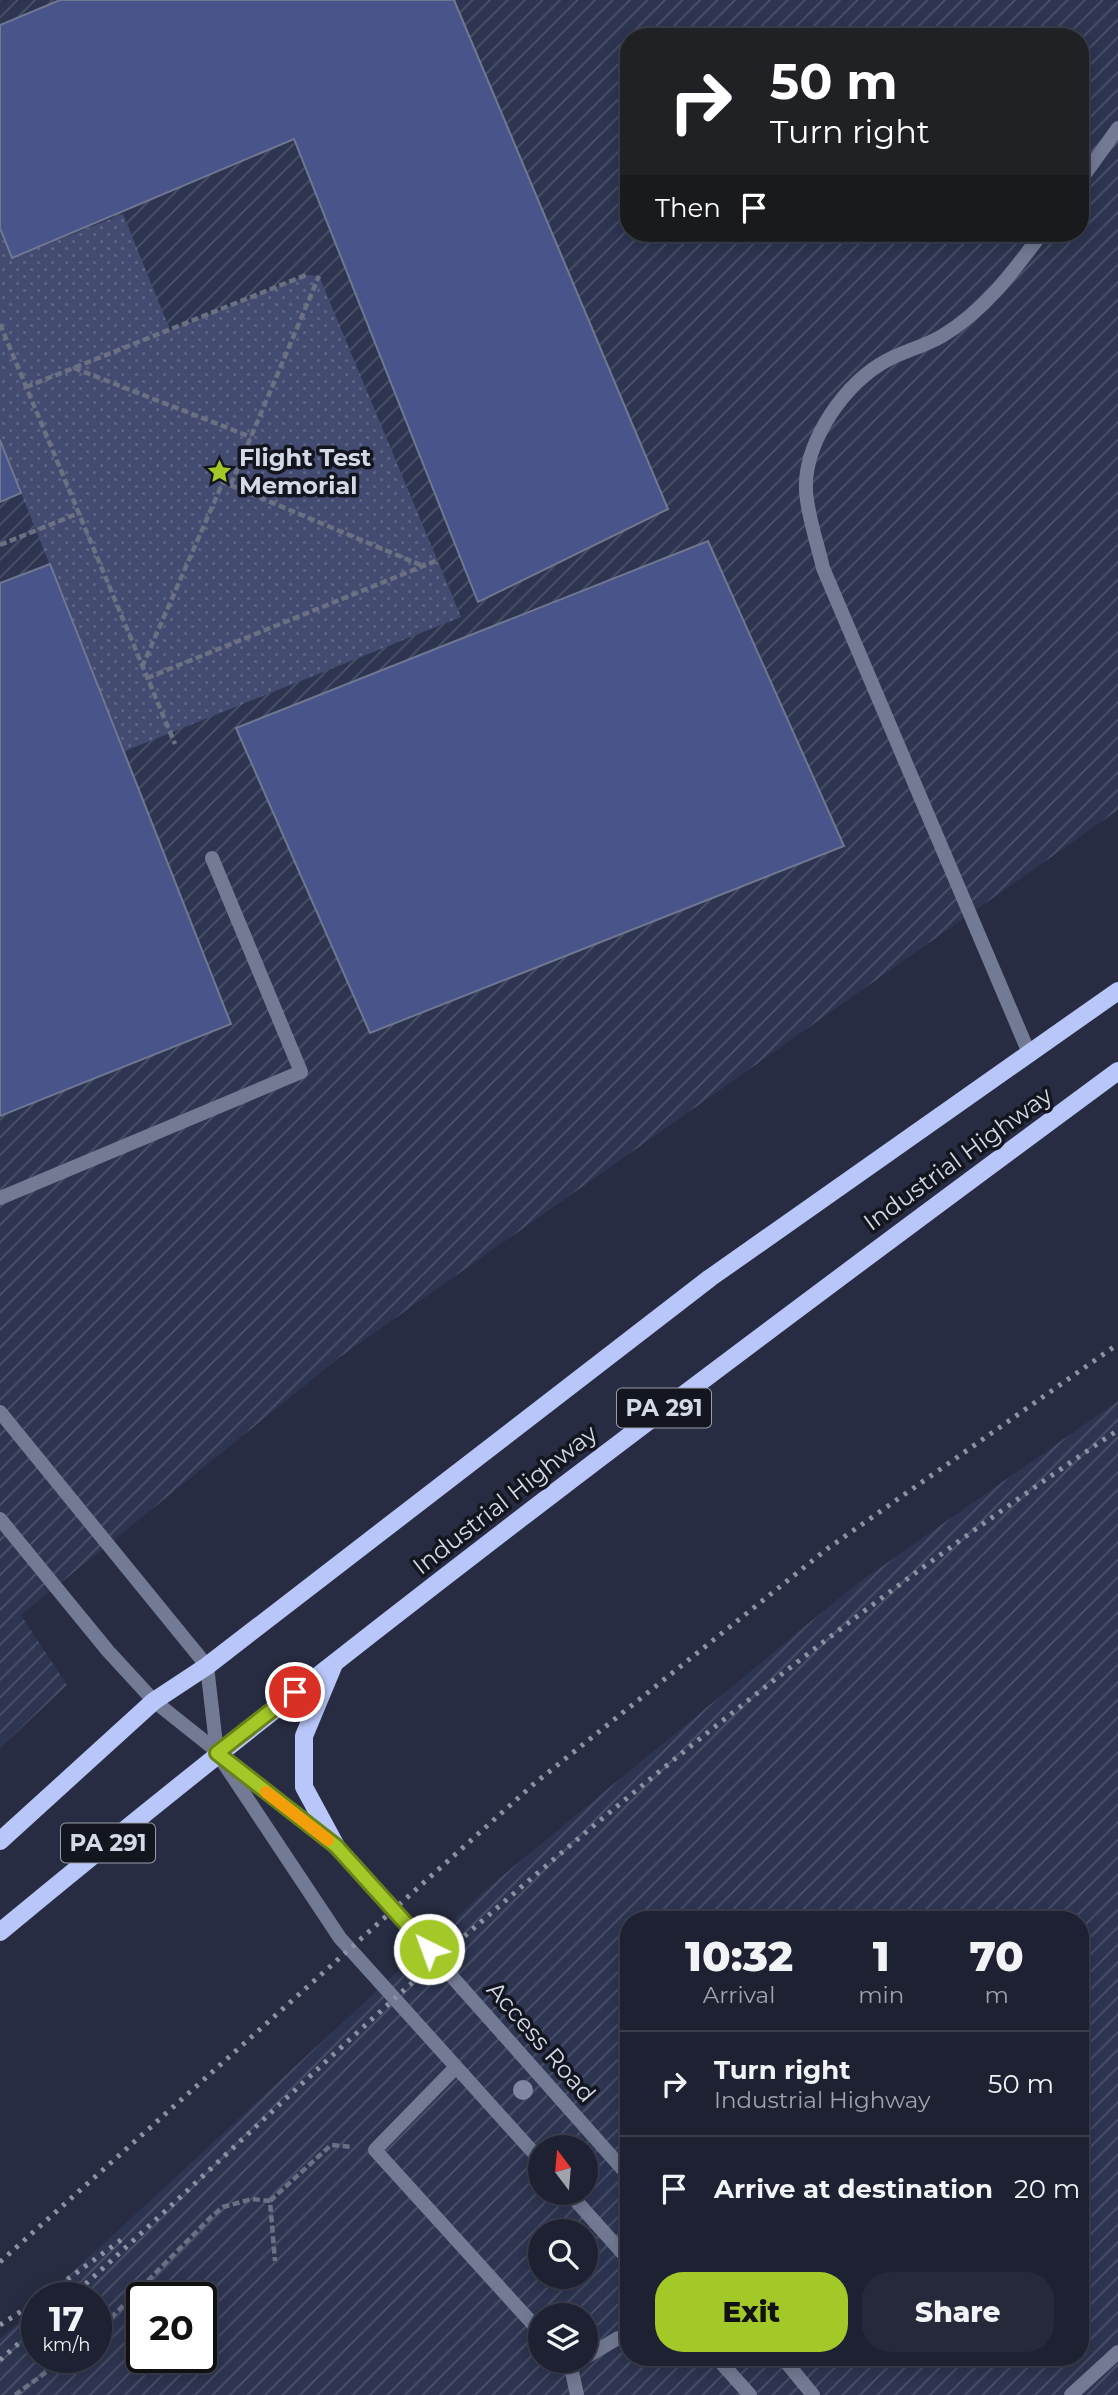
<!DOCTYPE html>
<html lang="en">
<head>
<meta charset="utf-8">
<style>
	:root { --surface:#1d2132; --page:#25293a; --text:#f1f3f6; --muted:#a0a3ac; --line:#3b3e4d; --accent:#a2c928 }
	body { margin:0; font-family:Montserrat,sans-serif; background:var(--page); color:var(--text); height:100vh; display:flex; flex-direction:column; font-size:26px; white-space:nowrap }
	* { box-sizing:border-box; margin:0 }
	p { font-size:23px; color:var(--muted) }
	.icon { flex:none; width:38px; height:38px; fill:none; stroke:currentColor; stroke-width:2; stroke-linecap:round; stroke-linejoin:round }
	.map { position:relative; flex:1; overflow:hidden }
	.details { position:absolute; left:620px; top:1911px; width:469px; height:455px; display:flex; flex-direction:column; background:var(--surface); border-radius:28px; box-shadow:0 4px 18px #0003,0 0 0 2px var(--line) }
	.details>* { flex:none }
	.guide { position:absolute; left:620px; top:28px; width:469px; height:214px; border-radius:28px; box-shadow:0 4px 18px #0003,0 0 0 2px var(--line); background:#202124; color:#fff; overflow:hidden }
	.needle { width:46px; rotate:344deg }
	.fabs { position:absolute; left:528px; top:2135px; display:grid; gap:14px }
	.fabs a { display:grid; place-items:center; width:70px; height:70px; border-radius:50%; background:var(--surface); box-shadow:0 4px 18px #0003,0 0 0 2px var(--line); font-size:35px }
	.speed { position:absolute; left:21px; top:2282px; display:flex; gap:14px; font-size:35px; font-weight:700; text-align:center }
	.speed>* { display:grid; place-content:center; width:91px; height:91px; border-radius:50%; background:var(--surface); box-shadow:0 4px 18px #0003,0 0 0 2px var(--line); line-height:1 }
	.speed small { font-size:18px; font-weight:400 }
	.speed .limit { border:4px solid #111; border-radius:10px; background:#fff; color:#111 }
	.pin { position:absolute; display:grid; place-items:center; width:60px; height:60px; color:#fff; margin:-30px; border:4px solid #fff; border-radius:50%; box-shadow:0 2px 7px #0007 }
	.me { position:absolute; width:77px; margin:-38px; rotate:318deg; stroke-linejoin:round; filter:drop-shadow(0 0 5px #0008) }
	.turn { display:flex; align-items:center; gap:24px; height:147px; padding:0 35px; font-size:32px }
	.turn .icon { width:91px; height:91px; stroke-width:2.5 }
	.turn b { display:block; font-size:49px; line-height:60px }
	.then { display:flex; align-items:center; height:66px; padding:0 35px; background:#0003; gap:14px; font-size:26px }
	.eta { display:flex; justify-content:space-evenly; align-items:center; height:119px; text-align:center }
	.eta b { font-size:42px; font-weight:800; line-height:49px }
	.button { display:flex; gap:14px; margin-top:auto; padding:14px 35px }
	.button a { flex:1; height:80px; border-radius:28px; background:var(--accent); color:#111; font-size:28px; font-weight:800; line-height:80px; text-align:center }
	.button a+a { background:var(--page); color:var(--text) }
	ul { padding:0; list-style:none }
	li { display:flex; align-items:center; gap:21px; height:105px; padding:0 35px; border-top:2px solid var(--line) }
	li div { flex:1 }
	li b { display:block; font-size:26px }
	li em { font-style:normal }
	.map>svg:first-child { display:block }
</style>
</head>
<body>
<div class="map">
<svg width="1118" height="2395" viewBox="0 0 1118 2395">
	<defs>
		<pattern id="industrial-furrows" width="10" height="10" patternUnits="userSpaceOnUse" patternTransform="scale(1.75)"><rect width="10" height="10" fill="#2e3551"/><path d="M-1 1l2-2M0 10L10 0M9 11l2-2" fill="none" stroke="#4b526a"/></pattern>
		<pattern id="green-dots" width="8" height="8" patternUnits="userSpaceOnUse" patternTransform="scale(1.75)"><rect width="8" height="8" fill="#434c70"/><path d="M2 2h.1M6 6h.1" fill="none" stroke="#5d6584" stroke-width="1.8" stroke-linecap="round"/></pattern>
	</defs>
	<rect width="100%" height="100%" fill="#272c42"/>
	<!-- industrial -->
	<g fill="url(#industrial-furrows)" fill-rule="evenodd">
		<path d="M 0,0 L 1118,0 L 1118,810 L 340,1357 L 21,1615 L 67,1685 L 0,1748 ZM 628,37 L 1080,37 L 1080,233 L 628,233 Z"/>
		<path d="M 1118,1401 L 1118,2395 L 0,2395 L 0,2339 L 37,2305 L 37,2357 L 96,2357 L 96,2298 L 45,2298 L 489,1887 L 854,1586 ZM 628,1920 L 1080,1920 L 1080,2357 L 628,2357 ZM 541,2147 L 586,2147 L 586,2193 L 541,2193 ZM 541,2231 L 586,2231 L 586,2277 L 541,2277 ZM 142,2298 L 201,2298 L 201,2357 L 142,2357 ZM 541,2315 L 586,2315 L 586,2361 L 541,2361 Z"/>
	</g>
	<!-- green -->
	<polygon fill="url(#green-dots)" points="123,214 170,330 306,275 319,276 461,617 125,751 0,441 0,228 13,258"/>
	<!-- building -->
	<g fill="#49558a" stroke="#707791" stroke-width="2">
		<polygon points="60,0 454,0 668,509 478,602 294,139 12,258 0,228 0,25"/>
		<polygon points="0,440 21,493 0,502"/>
		<polygon points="708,541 844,846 370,1033 236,728"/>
		<polygon points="50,564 231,1024 0,1116 0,583"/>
	</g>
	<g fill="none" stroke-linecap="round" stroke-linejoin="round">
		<!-- path -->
		<g stroke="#6b7083" stroke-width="4.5" stroke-dasharray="7 3.5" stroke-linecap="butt">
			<polyline points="0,324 175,744"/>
			<polyline points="74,368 251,437"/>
			<polyline points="26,387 306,275"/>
			<polyline points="231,484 319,276"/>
			<polyline points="0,545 79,513"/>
			<polyline points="142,667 223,482 423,566"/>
			<polyline points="147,678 438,560"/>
			<polyline points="270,2201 331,2145 353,2147"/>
			<polyline points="96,2333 211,2217 223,2207 252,2199 270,2201 275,2261"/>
			<polyline points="15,2395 67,2357"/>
		</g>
		<!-- service -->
		<g stroke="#737a93" stroke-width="14">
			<polyline points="1080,181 1118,128"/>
			<path d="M 1029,1053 L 823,568 C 818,546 810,523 807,500 C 799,451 839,390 879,365 C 898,352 922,348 942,336 C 985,310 1013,272 1042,233"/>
			<polyline points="0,1198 301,1072 212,858"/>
			<polyline points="0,1412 207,1666 217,1753 340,1938 541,2161"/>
			<polyline points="0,1519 108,1651 154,1701 336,1846 628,2175"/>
			<polyline points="456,2067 375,2150 541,2333"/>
			<polyline points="569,2193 628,2259"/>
			<polyline points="586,2357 618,2338 628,2336"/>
			<polyline points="716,2357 750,2395"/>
			<polyline points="782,2357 813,2395"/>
			<polyline points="566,2361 571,2367 577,2395"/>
			<polyline points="1071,2395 1118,2352"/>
		</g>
		<!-- primary -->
		<g stroke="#b8c6fa" stroke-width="18">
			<polyline points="334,1664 304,1736 304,1787 336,1846"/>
			<polyline points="0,1841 154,1701 207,1666 710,1278 1118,991"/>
			<path d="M 0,1932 C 362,1632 739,1351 1118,1071"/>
		</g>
		<!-- rail -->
		<g stroke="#8d92a3" stroke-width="5" stroke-dasharray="3.5 7" stroke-linecap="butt">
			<polyline points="0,2262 535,1783 827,1549 1118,1344"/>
			<polyline points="42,2298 121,2240"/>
			<path d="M 70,2298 C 206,2176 336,2048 474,1928 C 679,1749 893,1582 1118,1430"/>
			<polyline points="0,2325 37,2301"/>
			<polyline points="0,2360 37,2327"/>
		</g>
	</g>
	<!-- trees -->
	<circle fill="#8087a3" cx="523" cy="2090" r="10"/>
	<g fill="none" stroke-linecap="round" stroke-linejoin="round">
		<defs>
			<polyline id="route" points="295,1692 217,1753 336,1846 429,1949"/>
		</defs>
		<!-- route casing -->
		<use href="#route" stroke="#69831a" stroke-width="18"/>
		<!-- route -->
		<use href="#route" stroke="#a2c928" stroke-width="12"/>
		<!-- slow -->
		<polyline stroke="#f59e0b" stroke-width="12" points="266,1792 328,1840"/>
	</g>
	<!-- icons -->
	<defs>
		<symbol id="sight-bare" viewBox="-9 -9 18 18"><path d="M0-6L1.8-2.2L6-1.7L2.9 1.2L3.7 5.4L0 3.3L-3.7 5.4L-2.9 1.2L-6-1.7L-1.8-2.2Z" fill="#a2c928" stroke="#13151f" stroke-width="2.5" paint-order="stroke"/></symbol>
	</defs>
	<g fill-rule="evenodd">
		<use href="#sight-bare" x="202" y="454" width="35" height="35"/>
	</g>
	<g text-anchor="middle" stroke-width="7" stroke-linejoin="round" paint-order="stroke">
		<!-- shield labels -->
		<g fill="#13151f" stroke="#9a9eab" stroke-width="2">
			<rect x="617" y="1388.5" width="94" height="39" rx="5"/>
			<rect x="61" y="1823.5" width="94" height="39" rx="5"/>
		</g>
		<g font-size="23" font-weight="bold" fill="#d4d9e7">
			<text x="664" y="1416">PA 291</text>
			<text x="108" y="1851">PA 291</text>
		</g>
		<!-- poi labels -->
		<g font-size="24" font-weight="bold" fill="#d4d9e7" stroke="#13151f" text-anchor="start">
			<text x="239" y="466">Flight Test<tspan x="239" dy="28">Memorial</tspan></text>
		</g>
		<!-- street labels -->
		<g font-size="24" fill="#d4d9e7" stroke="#13151f">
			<text transform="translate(958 1159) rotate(-36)" y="8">Industrial Highway</text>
			<text transform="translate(505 1500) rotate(-38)" y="8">Industrial Highway</text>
			<text transform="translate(541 2042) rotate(49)" y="8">Access Road</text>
		</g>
	</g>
</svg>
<div class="fabs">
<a><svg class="needle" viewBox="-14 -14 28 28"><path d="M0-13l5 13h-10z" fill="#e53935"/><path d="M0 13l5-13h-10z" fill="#a0a3ac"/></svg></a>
<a><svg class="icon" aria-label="search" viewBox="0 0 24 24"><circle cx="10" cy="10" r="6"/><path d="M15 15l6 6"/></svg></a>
<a><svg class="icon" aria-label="layers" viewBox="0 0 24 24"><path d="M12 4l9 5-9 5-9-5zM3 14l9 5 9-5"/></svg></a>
</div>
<div class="speed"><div>17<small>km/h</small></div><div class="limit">20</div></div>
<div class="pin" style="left:295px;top:1692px;background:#d93025"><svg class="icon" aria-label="arrive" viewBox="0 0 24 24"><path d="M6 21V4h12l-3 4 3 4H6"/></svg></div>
<svg class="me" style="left:429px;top:1949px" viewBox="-20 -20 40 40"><circle r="17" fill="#a2c928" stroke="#fff" stroke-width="3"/><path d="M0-11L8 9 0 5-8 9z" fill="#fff"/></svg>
<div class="guide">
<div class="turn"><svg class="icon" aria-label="right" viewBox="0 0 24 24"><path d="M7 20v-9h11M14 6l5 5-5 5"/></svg><div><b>50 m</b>Turn right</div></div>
<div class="then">Then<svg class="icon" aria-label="arrive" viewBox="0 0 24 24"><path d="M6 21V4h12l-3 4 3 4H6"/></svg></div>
</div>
<section class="details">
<div class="eta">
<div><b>10:32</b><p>Arrival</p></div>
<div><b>1</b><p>min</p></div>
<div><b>70</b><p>m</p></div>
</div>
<ul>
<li><svg class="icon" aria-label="right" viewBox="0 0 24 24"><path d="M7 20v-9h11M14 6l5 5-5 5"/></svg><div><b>Turn right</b><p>Industrial Highway</p></div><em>50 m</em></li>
<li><svg class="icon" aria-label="arrive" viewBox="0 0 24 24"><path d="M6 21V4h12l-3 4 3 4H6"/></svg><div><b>Arrive at destination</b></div><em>20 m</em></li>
</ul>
<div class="button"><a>Exit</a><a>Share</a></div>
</section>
</div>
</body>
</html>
